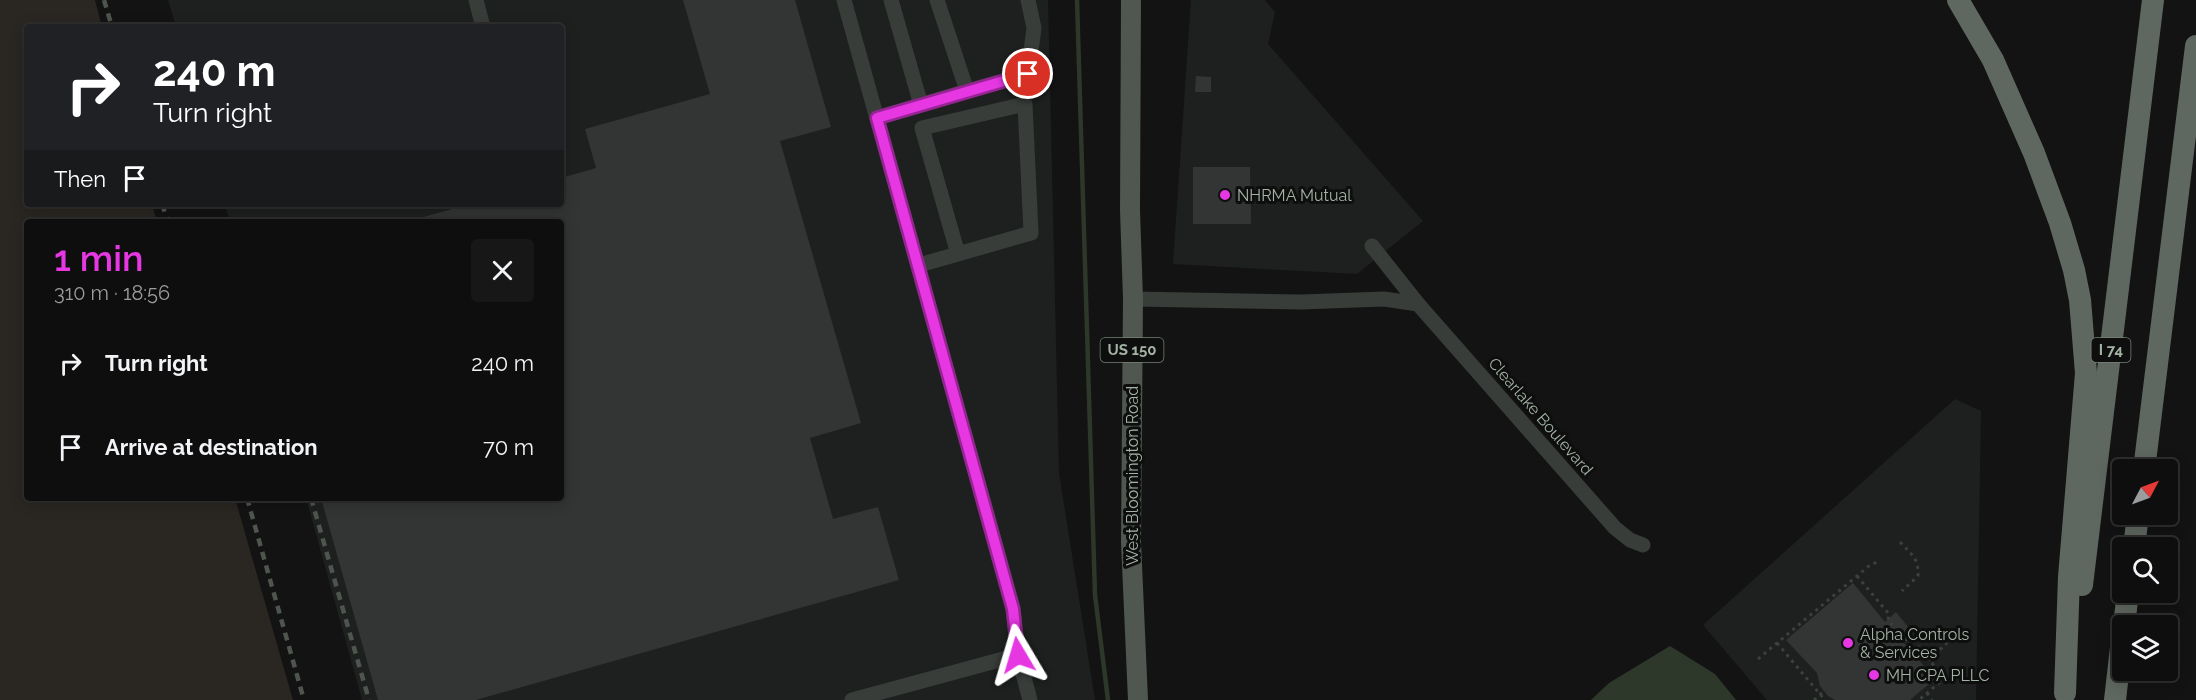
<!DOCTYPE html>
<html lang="en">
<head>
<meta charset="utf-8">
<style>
	:root { --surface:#0e0e0e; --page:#171717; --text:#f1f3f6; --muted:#9b9c9e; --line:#2e2e2e; --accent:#e637e2 }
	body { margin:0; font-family:Raleway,sans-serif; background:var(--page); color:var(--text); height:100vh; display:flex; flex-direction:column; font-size:22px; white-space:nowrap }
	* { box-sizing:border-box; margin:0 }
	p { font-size:20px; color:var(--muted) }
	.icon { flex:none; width:33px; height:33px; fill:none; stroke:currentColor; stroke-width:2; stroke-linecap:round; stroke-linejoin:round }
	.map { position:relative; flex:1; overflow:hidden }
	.panel { position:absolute; left:24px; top:219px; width:540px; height:282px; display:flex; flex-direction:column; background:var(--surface); border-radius:6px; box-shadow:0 3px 15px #0003,0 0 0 2px var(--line) }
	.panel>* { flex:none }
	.hud { position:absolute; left:24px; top:24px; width:540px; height:183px; border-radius:6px; box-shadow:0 3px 15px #0003,0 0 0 2px var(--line); background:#202124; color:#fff; overflow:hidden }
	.needle { width:39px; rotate:49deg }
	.fabs { position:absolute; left:2112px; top:459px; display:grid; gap:12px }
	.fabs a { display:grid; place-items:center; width:66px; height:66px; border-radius:6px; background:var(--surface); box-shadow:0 3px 15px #0003,0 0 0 2px var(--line); font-size:30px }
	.pin { position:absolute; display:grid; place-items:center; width:51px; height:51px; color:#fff; margin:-26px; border:3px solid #fff; border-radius:50%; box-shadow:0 2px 6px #0007 }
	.me { position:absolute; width:66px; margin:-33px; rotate:353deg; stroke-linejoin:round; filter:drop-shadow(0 0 4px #0008) }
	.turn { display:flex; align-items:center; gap:21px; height:126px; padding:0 30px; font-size:27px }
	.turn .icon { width:78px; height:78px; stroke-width:2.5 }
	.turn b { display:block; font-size:42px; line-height:51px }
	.then { display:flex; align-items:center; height:57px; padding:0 30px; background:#0003; gap:12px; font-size:22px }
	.round { display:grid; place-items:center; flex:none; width:63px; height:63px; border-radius:6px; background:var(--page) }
	.overview { display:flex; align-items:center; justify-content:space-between; height:102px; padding:0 30px }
	h1 { font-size:36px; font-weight:600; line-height:45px; color:var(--accent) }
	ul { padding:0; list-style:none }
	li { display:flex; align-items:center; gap:18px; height:84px; padding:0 30px }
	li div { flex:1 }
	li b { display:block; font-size:22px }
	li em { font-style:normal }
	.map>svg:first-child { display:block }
</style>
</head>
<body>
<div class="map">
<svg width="2196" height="700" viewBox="0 0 2196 700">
	<rect width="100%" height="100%" fill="#121312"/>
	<!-- built -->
	<g fill="#1e201f">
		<polygon points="168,0 1048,0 1059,473 1095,700 362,700 306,498 561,498 561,222 230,222 225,204 561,204 561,27 176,27"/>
		<polygon points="1191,0 1265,0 1275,12 1268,44 1423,221 1357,274 1173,264"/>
		<polygon points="1955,399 1981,411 1976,700 1767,700 1703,625"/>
	</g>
	<!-- green -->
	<polygon fill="#2a2622" points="0,0 95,0 102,27 27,27 27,204 152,204 157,222 27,222 27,498 235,498 293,700 0,700"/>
	<!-- water -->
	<polygon fill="#2d382b" points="1670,646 1715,674 1736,700 1591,700 1609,683"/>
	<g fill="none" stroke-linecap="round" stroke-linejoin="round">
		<!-- stream -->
		<polyline stroke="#2d382b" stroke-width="4.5" points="1077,0 1095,595 1108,700"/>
	</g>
	<!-- building -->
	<g fill="#323533">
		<polygon points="683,0 795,0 831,127 780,141 861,423 810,438 833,519 878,507 899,580 476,700 378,700 321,498 561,498 561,222 420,222 420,218 470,204 561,204 561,178 596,168 585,129 710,94"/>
		<polygon points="1196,76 1211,77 1211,92 1195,92"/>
		<polygon points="1193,167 1250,167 1251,224 1193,224"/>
		<polygon points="1853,583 1885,622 1896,612 1909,628 1899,637 1935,679 1910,700 1835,700 1828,696 1820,686 1817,673 1786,640"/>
	</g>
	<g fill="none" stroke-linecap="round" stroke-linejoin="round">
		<!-- path -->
		<g stroke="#3b413b" stroke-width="3" stroke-dasharray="3 4.5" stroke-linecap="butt">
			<path d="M 1900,542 C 1911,554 1919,558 1918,576 L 1902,591"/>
			<polyline points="1857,576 1889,614 1888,620 1892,625"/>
			<polyline points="1900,634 1903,639 1913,641 1941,674 1940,682 1919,700"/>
			<polyline points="1777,643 1825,700"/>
			<polyline points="1758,659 1870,565 1877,562"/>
			<polyline points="1929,660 1947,643"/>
			<polyline points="1940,678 1948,678"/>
			<polyline points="1927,693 1932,700"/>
			<polyline points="1814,700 1824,691"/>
		</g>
		<!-- minor -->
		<g stroke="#383d39" stroke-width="15">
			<polyline points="476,0 483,27"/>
			<polyline points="844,0 1013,608 1018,655"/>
			<polyline points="891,0 921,105"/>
			<polyline points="967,91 1028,74 1034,28 1028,0"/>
			<polyline points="877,118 967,91 937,0"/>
			<polyline points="1372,246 1418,304"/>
			<polyline points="919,265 958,254 922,128 1025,104 1031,233 958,254"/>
			<polyline points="1133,299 1301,302 1384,299 1418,304 1615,528 1630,540 1643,545"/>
			<polyline points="852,700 1018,655 1030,700"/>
		</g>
		<!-- major -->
		<polyline stroke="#4f5750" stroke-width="20" points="1131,0 1130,210 1133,299 1131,542 1138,700"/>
		<!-- highway -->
		<g stroke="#5f6860" stroke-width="22">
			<polyline points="1958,0 1993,60 2034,153 2060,223 2074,270 2080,300 2086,373 2069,577 2065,693"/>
			<polyline points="2144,470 2196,46"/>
			<polyline points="2134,548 2138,514"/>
			<polyline points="2082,585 2153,0"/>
			<polyline points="2124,626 2128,592"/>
			<polyline points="2115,700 2122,639"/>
		</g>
		<!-- rail -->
		<g stroke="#4e554f" stroke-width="4.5" stroke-dasharray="8 6" stroke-linecap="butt">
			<polyline points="104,0 112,27"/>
			<polyline points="162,204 168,222"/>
			<polyline points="247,498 304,700"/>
			<polyline points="311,498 369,700"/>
		</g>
	</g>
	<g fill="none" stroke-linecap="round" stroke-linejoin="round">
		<defs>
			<polyline id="route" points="1018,655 1013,609 877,118 1028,74"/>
		</defs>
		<!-- route casing -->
		<use href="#route" stroke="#962493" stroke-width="15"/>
		<!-- route -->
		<use href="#route" stroke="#e637e2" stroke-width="10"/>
	</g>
	<!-- markers -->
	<g fill="#e637e2" stroke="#0d0e0d" stroke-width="2">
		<circle cx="1225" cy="195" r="6"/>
		<circle cx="1848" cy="643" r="6"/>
		<circle cx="1874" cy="675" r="6"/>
	</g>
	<g text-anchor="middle" stroke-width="6" stroke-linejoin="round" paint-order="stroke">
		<!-- shield labels -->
		<g fill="#0d0e0d" stroke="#778277" stroke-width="1.5">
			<rect x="1100.5" y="338" width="63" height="24" rx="4.5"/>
			<rect x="2091.5" y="338" width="39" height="24" rx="4.5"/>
		</g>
		<g font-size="15" font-weight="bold" fill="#a4b3a5">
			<text x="1132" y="355">US 150</text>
			<text x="2111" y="355">I 74</text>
		</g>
		<!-- poi labels -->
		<g font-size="16" fill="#a4b3a5" stroke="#0d0e0d" text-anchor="start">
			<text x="1237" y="201">NHRMA Mutual</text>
			<text x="1860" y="640">Alpha Controls<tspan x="1860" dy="18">&amp; Services</tspan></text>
			<text x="1886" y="681">MH CPA PLLC</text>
		</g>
		<!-- street labels -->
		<g font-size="16" fill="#a4b3a5" stroke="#0d0e0d">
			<text transform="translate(1541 416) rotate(49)" y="6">Clearlake Boulevard</text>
			<text transform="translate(1132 476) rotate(-90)" y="6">West Bloomington Road</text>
		</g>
	</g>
</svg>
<div class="fabs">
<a><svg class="needle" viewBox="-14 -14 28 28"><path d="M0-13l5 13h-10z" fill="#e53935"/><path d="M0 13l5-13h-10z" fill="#9b9c9e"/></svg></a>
<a><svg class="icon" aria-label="search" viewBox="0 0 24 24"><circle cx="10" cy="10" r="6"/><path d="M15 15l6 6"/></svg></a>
<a><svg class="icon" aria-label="layers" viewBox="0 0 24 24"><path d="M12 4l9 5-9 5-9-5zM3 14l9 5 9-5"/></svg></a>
</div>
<div class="pin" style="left:1028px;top:74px;background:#d93025"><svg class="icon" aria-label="arrive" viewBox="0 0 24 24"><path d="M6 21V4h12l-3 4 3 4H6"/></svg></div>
<svg class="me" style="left:1018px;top:655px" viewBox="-20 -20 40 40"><path d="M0-17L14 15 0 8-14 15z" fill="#e637e2" stroke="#fff" stroke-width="4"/></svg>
<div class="hud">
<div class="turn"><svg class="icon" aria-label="right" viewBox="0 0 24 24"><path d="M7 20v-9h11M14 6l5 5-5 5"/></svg><div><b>240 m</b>Turn right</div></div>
<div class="then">Then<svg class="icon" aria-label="arrive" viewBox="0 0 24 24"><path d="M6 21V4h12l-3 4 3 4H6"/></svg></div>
</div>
<section class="panel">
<div class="overview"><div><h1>1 min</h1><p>310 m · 18:56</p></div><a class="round"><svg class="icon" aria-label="close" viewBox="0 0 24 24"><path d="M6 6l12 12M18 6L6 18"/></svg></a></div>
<ul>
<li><svg class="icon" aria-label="right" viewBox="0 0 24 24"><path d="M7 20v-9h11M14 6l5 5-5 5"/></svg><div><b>Turn right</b></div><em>240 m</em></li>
<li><svg class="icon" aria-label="arrive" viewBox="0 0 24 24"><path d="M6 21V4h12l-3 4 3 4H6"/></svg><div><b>Arrive at destination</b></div><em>70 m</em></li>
</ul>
</section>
</div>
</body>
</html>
